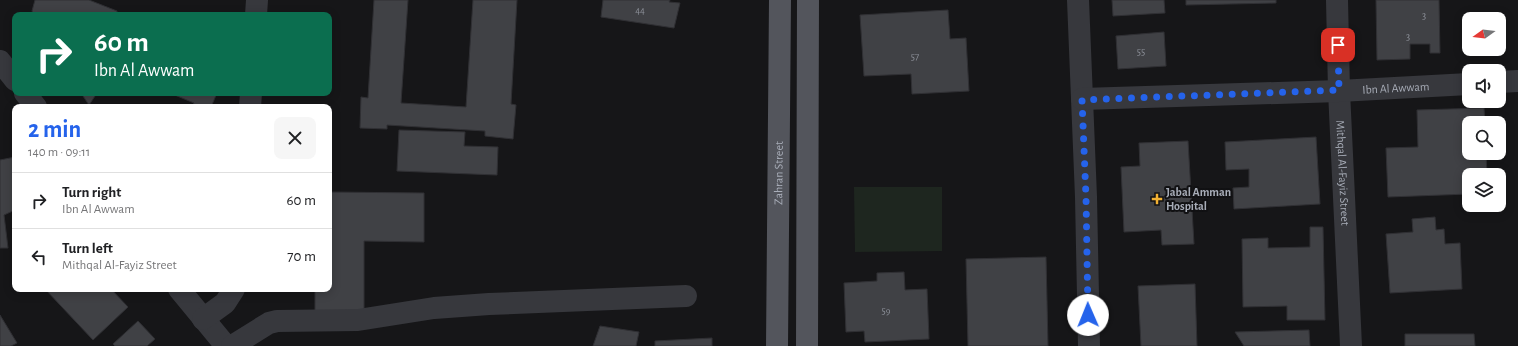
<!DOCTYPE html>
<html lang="en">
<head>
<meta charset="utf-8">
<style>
	:root { --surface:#fff; --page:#f6f6f6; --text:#202124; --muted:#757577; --line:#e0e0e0; --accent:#2563eb }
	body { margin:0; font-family:"Alegreya Sans",sans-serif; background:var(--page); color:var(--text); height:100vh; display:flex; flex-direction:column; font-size:15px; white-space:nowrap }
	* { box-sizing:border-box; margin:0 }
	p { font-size:13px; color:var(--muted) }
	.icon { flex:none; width:22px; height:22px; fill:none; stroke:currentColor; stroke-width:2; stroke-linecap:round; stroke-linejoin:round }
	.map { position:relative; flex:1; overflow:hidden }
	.panel { position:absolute; left:12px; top:104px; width:320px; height:188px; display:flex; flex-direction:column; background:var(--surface); border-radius:8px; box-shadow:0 2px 10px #0003 }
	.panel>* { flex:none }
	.top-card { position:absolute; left:12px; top:12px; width:320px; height:84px; border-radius:8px; box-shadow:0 2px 10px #0003; background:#0b6e4f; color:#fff; overflow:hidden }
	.needle { width:26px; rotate:255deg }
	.tools { position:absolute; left:1462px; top:12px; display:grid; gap:8px }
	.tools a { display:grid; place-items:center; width:44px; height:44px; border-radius:8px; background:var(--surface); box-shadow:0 2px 10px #0003; font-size:20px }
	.pin { position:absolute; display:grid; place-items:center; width:34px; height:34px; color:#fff; margin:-17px; border-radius:8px; box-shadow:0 2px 6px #0006 }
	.me { position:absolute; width:44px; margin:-22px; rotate:359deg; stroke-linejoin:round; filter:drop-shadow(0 0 3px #0008) }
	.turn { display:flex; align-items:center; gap:14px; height:84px; padding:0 16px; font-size:18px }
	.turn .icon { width:52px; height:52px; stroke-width:2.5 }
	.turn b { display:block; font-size:28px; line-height:34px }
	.round { display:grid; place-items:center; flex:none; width:42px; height:42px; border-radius:8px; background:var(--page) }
	.overview { display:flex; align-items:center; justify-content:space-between; height:68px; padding:0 16px }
	h1 { font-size:24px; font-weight:600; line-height:30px; color:var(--accent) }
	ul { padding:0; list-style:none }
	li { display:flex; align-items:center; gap:12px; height:56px; padding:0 16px; border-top:1px solid var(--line) }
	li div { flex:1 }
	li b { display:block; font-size:15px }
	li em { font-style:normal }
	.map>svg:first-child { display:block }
</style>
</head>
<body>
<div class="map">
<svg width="1518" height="346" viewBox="0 0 1518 346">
	<rect width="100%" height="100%" fill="#161618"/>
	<!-- green -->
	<polygon fill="#1e261f" points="854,187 942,187 942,251 855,252"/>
	<!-- building -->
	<g fill="#404145" stroke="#303034">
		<polygon points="35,0 89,0 117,11 117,15 34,15 32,11"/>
		<polygon points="374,0 408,0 401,103 466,107 473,0 517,0 511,104 516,105 513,139 485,136 485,131 387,125 387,129 360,128 361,97 368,98"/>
		<polygon points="603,0 670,0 669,2 680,3 674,28 601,17"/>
		<polygon points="1112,0 1164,0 1165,13 1113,16"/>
		<polygon points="1186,0 1276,0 1276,3 1186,5"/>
		<polygon points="1376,0 1439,0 1440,53 1430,53 1430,44 1410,44 1410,59 1377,60"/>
		<polygon points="948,10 950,39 966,38 969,91 912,94 911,74 864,76 860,15"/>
		<polygon points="1164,32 1166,66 1118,69 1116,36"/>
		<polygon points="81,93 97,93 89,105"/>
		<polygon points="170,93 217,93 211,107 192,107 194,103"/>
		<polygon points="1484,108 1485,123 1469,123 1469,153 1486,153 1487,175 1469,175 1469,194 1388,197 1386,148 1418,147 1417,110"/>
		<polygon points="399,130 465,132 464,146 498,147 497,175 397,171"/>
		<polygon points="1316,137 1320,204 1234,209 1233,188 1249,187 1249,169 1226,170 1225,142"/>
		<polygon points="1188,141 1194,244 1162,245 1161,230 1124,232 1121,167 1140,166 1139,143"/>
		<polygon points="15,157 15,210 4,215 8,248 0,248 0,160"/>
		<polygon points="329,192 424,193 424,242 364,241 364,311 315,311 315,289 329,289"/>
		<polygon points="1435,217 1436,230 1444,229 1445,244 1460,243 1462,289 1390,293 1386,234 1413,232 1412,219"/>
		<polygon points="1310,227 1323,227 1325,320 1287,320 1287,306 1243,307 1242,239 1268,238 1268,248 1310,247"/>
		<polygon points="1046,257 1048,346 968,346 966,259"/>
		<polygon points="904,272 905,290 927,289 929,339 865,342 864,331 846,332 844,283 877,281 877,273"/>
		<polygon points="1195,284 1197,346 1141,346 1138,286"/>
		<polygon points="45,289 111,289 128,307 93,340"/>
		<polygon points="0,315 17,343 11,346 0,346"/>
		<polygon points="138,321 155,339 147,346 115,346 113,344"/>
		<polygon points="600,326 639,332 636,346 593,346"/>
		<polygon points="1309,330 1310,346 1244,346 1235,332"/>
		<polygon points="1405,334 1474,334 1475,346 1405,346"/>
		<polygon points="712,338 712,346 655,346 655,341"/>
	</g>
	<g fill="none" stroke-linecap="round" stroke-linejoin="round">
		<!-- minor -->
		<g stroke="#37383d" stroke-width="22">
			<polyline points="1078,0 1086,197 1089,346"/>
			<path id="s1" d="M 1337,0 L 1339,91 L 1351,346"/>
			<polyline points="256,15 257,0"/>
			<polyline points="0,61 15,80"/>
			<polyline points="1499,82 1518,81"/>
			<polyline points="25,93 36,107"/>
			<path id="s2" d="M 1082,99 L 1339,91 L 1469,84"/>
			<polyline points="250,107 251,93"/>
			<polyline points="179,289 226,346"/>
			<polyline points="203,319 225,303 234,289"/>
			<polyline points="232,346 269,323 277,321 358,320 434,308 489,304 686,296"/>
		</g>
		<!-- major -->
		<g stroke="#53555c" stroke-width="22">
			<path id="s3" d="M 777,346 L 780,0"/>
			<polyline points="807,346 808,0"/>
		</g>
	</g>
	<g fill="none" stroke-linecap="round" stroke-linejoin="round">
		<!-- route -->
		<polyline stroke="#2563eb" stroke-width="7" stroke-dasharray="0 12.6" points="1088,315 1086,197 1082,100 1339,90 1338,45"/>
	</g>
	<!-- markers -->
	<path fill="#f2b134" stroke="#111113" stroke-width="1.5" d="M1155 193h4v4h4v4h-4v4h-4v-4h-4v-4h4z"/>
	<g text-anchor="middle" stroke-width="4" stroke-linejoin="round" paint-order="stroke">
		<!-- number labels -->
		<g font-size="10" fill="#8e929b">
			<text x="640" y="14">44</text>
			<text x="1424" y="19">3</text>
			<text x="1408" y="40">3</text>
			<text x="1141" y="55">55</text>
			<text x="915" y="60">57</text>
			<text x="886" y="314">59</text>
		</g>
		<!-- street labels -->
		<g font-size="12" fill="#a8adb8" stroke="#111113">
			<text dy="4" stroke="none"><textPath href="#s2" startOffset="314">Ibn Al Awwam</textPath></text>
			<text dy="4" stroke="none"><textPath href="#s3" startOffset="173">Zahran Street</textPath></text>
			<text dy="4" stroke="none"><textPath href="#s1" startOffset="173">Mithqal Al-Fayiz Street</textPath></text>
		</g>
		<!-- poi labels -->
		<g font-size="12" font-weight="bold" fill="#a8adb8" stroke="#111113" text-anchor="start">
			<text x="1166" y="196">Jabal Amman<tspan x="1166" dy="14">Hospital</tspan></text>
		</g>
	</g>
</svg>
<div class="tools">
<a><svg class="needle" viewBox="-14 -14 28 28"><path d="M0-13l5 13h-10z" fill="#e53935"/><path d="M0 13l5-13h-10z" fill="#757577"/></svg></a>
<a><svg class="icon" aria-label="sound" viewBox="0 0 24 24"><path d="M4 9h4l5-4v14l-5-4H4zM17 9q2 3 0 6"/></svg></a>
<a><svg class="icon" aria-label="search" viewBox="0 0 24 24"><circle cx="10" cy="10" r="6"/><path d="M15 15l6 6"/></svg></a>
<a><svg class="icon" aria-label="layers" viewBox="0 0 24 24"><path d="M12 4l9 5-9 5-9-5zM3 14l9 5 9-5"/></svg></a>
</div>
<div class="pin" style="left:1338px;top:45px;background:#d93025"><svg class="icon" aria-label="arrive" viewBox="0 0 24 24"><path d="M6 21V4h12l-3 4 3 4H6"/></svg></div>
<svg class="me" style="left:1088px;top:315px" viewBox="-20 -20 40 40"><circle r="19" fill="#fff"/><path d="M0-13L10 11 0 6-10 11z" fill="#2563eb"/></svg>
<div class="top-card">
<div class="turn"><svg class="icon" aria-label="right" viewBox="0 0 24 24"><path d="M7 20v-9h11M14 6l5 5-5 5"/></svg><div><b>60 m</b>Ibn Al Awwam</div></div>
</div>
<section class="panel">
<div class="overview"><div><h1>2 min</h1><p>140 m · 09:11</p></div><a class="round"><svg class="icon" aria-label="close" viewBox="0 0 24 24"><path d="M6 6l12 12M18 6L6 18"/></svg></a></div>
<ul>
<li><svg class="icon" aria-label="right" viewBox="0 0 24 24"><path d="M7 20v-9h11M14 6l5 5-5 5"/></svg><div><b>Turn right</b><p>Ibn Al Awwam</p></div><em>60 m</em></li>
<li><svg class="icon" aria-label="left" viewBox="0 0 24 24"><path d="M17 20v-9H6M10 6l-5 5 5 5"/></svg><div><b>Turn left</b><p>Mithqal Al-Fayiz Street</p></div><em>70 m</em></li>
</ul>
</section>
</div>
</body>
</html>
